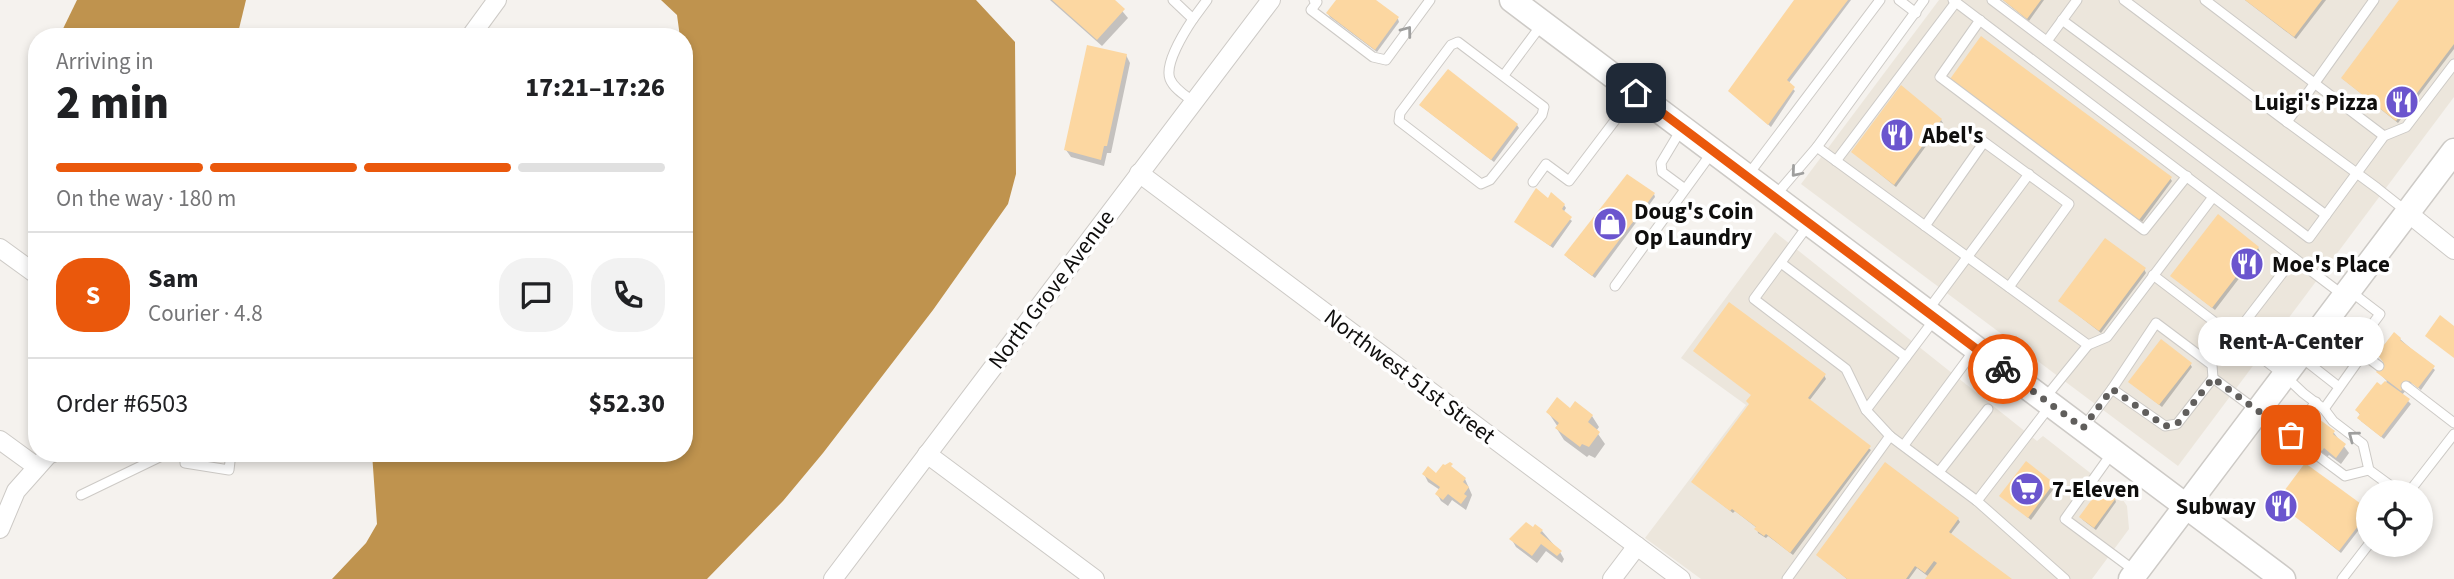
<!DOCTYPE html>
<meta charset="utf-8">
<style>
:root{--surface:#fff;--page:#f2f2f2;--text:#202124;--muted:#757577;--line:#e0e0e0;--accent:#ea580c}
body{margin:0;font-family:"Source Sans 3",sans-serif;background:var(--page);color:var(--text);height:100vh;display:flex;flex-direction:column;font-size:26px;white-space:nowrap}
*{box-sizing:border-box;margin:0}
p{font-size:23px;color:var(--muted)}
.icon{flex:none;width:38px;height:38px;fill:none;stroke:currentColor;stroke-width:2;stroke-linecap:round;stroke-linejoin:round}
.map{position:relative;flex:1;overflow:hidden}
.details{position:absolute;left:28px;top:28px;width:665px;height:434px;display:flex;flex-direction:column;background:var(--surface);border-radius:28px;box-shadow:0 4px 10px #0003}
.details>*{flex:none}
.fabs{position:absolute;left:2356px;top:480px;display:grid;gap:14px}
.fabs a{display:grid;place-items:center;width:77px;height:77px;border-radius:50%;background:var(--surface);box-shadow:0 4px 10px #0003;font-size:35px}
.pin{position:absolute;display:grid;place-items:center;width:60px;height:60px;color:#fff;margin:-30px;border-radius:14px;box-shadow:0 4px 10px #0006}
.courier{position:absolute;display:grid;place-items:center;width:70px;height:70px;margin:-35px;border:5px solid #ea580c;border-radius:50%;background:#fff;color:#222;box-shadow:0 2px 9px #0007}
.bubble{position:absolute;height:49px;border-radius:24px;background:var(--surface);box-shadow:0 4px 10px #0003;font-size:23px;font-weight:800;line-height:49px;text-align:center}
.head em{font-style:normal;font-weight:800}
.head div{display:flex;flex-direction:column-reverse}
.head{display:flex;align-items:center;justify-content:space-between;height:119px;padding:0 28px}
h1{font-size:46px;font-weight:800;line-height:52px}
.bar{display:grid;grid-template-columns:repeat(4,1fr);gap:10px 7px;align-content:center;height:84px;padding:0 28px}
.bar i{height:9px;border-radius:5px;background:var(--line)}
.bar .on{background:var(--accent)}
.bar p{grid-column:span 4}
.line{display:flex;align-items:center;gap:18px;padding:0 28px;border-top:2px solid var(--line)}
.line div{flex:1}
.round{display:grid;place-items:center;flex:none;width:74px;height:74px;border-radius:28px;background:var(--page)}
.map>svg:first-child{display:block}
.built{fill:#ece6dc}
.water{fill:#bf934e}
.shadow{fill:#0003}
.building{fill:#fcd7a1}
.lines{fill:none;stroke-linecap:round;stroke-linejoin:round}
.service-casing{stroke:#cdcac6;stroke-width:11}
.minor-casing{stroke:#cdcac6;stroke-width:20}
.secondary-casing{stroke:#cdcac6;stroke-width:27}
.service{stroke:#fff;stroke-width:9}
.minor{stroke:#fff;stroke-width:18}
.secondary{stroke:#fff;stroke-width:24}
.oneway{stroke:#9f9f9e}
.done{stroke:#605e5c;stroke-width:7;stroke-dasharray:0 12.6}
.route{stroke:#ea580c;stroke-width:9}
.labels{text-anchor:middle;stroke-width:7;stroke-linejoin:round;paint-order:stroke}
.poi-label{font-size:23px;font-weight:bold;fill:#0f0e0d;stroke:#fff;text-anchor:start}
.street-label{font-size:23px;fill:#0f0e0d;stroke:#fff}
</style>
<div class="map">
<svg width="2454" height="579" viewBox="0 0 2454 579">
<rect width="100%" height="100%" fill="#f5f2ee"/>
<g class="built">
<path d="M1939 0H2454V97L2178 466 1801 184Z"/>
<path d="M1775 232 2037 441 2043 436 2121 497 2127 506 2129 529 2092 579H1701L1645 538 1746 405 1681 358Z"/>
</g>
<g class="water">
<path d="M77 0H246L237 37H59Z"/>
<path d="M661 0H976L1015 42 1016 174 1008 204 933 310 823 453 783 501 707 579H332L366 543 377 524 372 453H684V37H680L677 15Z"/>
</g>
<g class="shadow">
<path d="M1050 0H1113L1128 18 1102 46Z"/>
<path d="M1339 0H1373L1398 19 1399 22 1377 52 1330 17 1328 14Z"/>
<path d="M1797 0H1851L1788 84 1795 91 1771 127 1730 91Z"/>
<path d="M2003 0H2044L2029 21Z"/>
<path d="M2245 0H2326L2296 39Z"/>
<path d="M2401 0H2454V49L2398 123 2343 79Z"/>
<path d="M1126 55 1130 63 1111 153H1107L1104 166 1071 157 1066 150Z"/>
<path d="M1952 80 2170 178 2172 181 2142 222Z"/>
<path d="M1421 106 1517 125 1519 128 1494 162Z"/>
<path d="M1941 120 1943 123 1896 187 1853 152Z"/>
<path d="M1654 194 1655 197 1595 278 1568 258 1566 255Z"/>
<path d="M1548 200 1564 205 1566 208 1563 213 1572 221 1553 248 1516 222Z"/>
<path d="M2258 248 2260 251 2215 310 2172 276Z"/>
<path d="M2144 269 2146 273 2101 333 2060 301Z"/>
<path d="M2400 339 2435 370 2421 390 2412 383 2402 395 2411 404 2384 439 2361 421V416L2357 411 2387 381 2378 372Z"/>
<path d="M2190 364 2192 367 2162 407 2130 382Z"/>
<path d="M1824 375 1826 379 1809 401 1871 450 1793 555 1768 536 1766 538 1758 533 1757 528 1735 511 1733 513 1693 482Z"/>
<path d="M1571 410 1592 416 1599 427 1596 431 1605 444 1595 458 1589 455 1587 457 1564 440 1557 429 1558 427 1548 412Z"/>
<path d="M2299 432 2334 433 2349 453 2341 464 2329 455 2326 458 2303 440Z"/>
<path d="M1424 474 1465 479 1472 495 1466 510 1452 500 1448 506 1441 501 1437 494 1440 490 1428 482Z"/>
<path d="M2053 484 2055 487 2031 520 2002 496Z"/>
<path d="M2115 499 2116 502 2096 530 2083 520 2081 517Z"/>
<path d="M2278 502 2368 511V518L2341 553Z"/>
<path d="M1958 519 1960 522 1950 535 2009 579H1928L1929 577 1917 568 1909 579H1847L1818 555Z"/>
<path d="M1533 530 1542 531 1560 552 1564 559 1562 563 1546 551 1537 563 1516 547 1512 540Z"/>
</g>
<g class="building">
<path d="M1052 0H1115L1125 9 1097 40Z"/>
<path d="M1336 0H1376L1399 17 1375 50 1326 13Z"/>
<path d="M1794 0H1848L1787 80 1795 87 1768 125 1728 91Z"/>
<path d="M2003 0H2041L2027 19Z"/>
<path d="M2245 0H2322L2294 37Z"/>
<path d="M2399 0H2454V44L2396 121 2341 78Z"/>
<path d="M1981 36 2172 177 2139 220 1950 79Z"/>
<path d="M1087 45 1127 54 1107 146H1104L1101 160 1064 150Z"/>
<path d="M1448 69 1518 124 1491 160 1419 105Z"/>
<path d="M1901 85 1942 119 1894 185 1851 152Z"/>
<path d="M1627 174 1655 193 1592 276 1564 255Z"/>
<path d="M1536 188 1548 198 1551 192 1565 204 1562 209 1572 217 1550 246 1514 222Z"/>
<path d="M2218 214 2259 247 2212 308 2170 276Z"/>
<path d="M2105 238 2146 268 2099 331 2058 301Z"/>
<path d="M1729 302 1826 374 1808 398 1871 446 1790 553 1766 534 1764 536 1754 529 1756 527 1732 509 1730 511 1691 482 1749 404 1746 401 1751 395 1693 351Z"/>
<path d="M2440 315 2454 326V358L2425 336Z"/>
<path d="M2394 332 2401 338 2400 340 2435 366 2418 388 2409 381 2401 391 2376 372 2383 362 2377 354Z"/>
<path d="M2161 339 2192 363 2159 405 2128 382Z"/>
<path d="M2385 381 2410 399 2381 437 2357 418 2360 414 2355 410 2377 382 2381 385Z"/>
<path d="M1557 397 1570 408 1575 401 1593 415 1588 422 1600 432 1589 447 1582 444 1580 447 1555 428 1559 423 1546 412Z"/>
<path d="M2311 413 2335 431 2333 434 2346 444 2336 458 2324 448 2322 451 2297 432Z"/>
<path d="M2026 461 2054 483 2028 518 1999 496Z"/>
<path d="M1450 462 1453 464 1451 466 1466 478 1463 482 1469 487 1464 494 1467 496 1461 504 1448 494 1443 500 1435 494 1440 487 1422 474 1428 466 1436 473 1443 464 1445 465Z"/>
<path d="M1885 462 1959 518 1949 532 2012 579H1925L1937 563 1934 561 1925 573 1915 566 1906 579H1847L1816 555Z"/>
<path d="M2305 463 2368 509V513L2339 551 2276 502Z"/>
<path d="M2101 487 2116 498 2094 528 2079 517Z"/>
<path d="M1526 522 1533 527 1535 524 1543 530 1540 533 1562 551 1557 556 1541 544 1532 556 1509 539Z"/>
</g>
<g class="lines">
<defs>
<g id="service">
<path d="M1173 0 1193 19C1185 31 1164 64 1170 79 1174 89 1186 96 1194 102"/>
<path d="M1314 0 1317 2 1311 10 1373 57 1386 60 1430 0"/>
<path d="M1899 0 1916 13"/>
<path d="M1953 0 2343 295"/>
<path d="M1992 0 2309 238 2384 136 2406 127 2454 64"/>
<path d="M2124 0 2287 122"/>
<path d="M2205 0 2384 136"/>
<path d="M2374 0 2287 122 2377 188 2406 211"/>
<path d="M1193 19 1207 0"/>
<path d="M1980 20 1940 77 2144 230 2187 176"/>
<path d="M2062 20 2326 215"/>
<path d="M2047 41 2077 0"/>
<path d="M1458 42 1544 107 1542 115 1490 180 1481 184 1399 121 1400 113 1451 45Z"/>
<path d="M1504 75 1542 24"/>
<path d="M1682 128 1661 163 1662 172 1685 189"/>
<path d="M1817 147 2088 345 2045 398"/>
<path d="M1836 161 1956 2"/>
<path d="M1748 175 1880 0"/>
<path d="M1533 182 1546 164 1569 181 1635 94"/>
<path d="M1775 196 1817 147 1924 0"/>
<path d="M1809 224 1754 299 1846 369 1866 410 1890 436 1977 501 2065 579"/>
<path d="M1925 226 1984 142 2069 204 2009 287"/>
<path d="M1781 263 1906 357"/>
<path d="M2153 275 2284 375 2303 393 2324 409 2333 421 2363 444 2369 470 2399 492"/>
<path d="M1615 286 1713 151"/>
<path d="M2350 291 2380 314 2355 348"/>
<path d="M1928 310 2029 174"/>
<path d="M2324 325 2379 366"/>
<path d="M2234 336 2294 258"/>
<path d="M2088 345 2107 337 2213 197"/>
<path d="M2302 358 2339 387"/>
<path d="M2406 386 2454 423"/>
<path d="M2112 389 2156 323 2212 365 2213 378"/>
<path d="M2324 409 2363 354"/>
<path d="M1866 410 1934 320"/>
<path d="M2083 428 2112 389 2165 426 2177 424 2213 378 2345 476 2369 470"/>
<path d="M2291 435 2316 402"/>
<path d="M1904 445 1976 348"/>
<path d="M185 453V463L229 470 231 453"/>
<path d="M2112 453 2065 519 2135 571"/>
<path d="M1939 472 1988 409"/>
<path d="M2409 492 2454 434"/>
<path d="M81 495 168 453"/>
<path d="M1977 501 2050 406"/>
<path d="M1787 579 1890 436"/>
<path d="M2342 579 2369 544"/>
</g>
<g id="minor">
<path d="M470 37 497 0"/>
<path d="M1139 173 1681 579"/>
<path d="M2408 213 2454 250"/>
<path d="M0 248 37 275"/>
<path d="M0 440 37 467"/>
<path d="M927 454 1095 579"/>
<path d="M0 529 16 491 48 455 53 453"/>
<path d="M833 579 1271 0"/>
<path d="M1612 579 1637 546"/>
</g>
<g id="secondary">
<path d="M1512 0 2283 579"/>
<path d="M2131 579 2454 151"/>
</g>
</defs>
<use href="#service" class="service-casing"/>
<use href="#minor" class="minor-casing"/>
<use href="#secondary" class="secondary-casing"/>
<use href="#service" class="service"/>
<use href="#minor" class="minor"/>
<use href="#secondary" class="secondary"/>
</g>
<defs><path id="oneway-chevron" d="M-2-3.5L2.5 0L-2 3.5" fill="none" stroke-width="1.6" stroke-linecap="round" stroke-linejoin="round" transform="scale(1.75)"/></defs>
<g class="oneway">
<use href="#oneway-chevron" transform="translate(1407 31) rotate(-53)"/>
<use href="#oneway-chevron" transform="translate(1796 172) rotate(130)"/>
<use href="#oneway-chevron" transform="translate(2353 436) rotate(-143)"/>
</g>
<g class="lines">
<path class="done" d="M2003 369 2083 428 2112 389 2165 426 2177 424 2213 378 2291 435"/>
<path class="route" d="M1636 93 2003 369"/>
</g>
<defs>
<symbol id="restaurant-disc" viewBox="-11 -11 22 22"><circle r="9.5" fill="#6b55ce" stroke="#fff"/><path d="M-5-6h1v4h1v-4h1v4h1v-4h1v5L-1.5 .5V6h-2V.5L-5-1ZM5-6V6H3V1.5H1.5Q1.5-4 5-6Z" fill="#fff"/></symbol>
<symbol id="shop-disc" viewBox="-11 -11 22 22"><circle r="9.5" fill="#6b55ce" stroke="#fff"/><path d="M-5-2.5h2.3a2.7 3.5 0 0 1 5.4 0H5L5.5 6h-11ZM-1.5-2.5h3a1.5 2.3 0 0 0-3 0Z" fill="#fff"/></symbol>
<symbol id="supermarket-disc" viewBox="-11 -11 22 22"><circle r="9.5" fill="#6b55ce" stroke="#fff"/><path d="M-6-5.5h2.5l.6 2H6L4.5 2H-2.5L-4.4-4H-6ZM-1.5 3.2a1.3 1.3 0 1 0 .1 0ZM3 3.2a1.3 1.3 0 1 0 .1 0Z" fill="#fff"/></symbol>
</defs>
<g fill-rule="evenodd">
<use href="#restaurant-disc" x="2383" y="83" width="38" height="38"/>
<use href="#restaurant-disc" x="1878" y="116" width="38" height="38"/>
<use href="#shop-disc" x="1591" y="205" width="38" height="38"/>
<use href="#restaurant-disc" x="2228" y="245" width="38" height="38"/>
<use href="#supermarket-disc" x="2008" y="470" width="38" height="38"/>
<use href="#restaurant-disc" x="2262" y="487" width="38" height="38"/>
</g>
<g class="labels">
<g class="poi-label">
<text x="2378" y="110" text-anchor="end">Luigi's Pizza</text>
<text x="1922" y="143">Abel's</text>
<text x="1634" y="219">Doug's Coin<tspan x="1634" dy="26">Op Laundry</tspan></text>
<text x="2272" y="272">Moe's Place</text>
<text x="2052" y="497">7-Eleven</text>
<text x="2256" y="514" text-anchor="end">Subway</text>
</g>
<g class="street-label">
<text transform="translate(1051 289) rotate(-53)" y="8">North Grove Avenue</text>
<text transform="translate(1410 376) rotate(37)" y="8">Northwest 51st Street</text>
</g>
</g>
</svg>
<div class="fabs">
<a><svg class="icon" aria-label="locate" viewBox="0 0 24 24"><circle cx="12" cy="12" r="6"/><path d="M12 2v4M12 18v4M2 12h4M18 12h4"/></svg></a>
</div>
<div class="pin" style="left:2291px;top:435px;background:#ea580c"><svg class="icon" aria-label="bag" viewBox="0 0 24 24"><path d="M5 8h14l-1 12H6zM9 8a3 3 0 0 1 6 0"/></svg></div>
<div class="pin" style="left:1636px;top:93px;background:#1f2937"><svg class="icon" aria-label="home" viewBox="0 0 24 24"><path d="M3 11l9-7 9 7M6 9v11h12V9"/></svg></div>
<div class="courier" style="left:2003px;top:369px"><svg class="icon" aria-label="bike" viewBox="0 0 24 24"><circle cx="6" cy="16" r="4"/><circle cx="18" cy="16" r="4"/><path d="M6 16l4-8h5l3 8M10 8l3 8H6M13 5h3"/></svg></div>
<div class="bubble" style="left:2198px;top:317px;width:186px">Rent-A-Center</div>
<section class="details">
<div class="head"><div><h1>2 min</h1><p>Arriving in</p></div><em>17:21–17:26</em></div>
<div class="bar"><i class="on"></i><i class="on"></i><i class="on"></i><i></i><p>On the way · 180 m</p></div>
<div class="line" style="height:126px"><b class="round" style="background:var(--accent);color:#fff">S</b><div><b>Sam</b><p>Courier · 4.8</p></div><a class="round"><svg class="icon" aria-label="chat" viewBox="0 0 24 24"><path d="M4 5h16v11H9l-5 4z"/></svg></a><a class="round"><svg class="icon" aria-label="phone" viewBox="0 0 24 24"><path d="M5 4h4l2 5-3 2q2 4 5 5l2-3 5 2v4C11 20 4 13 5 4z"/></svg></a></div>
<div class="line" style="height:91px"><div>Order #6503</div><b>$52.30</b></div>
</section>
</div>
